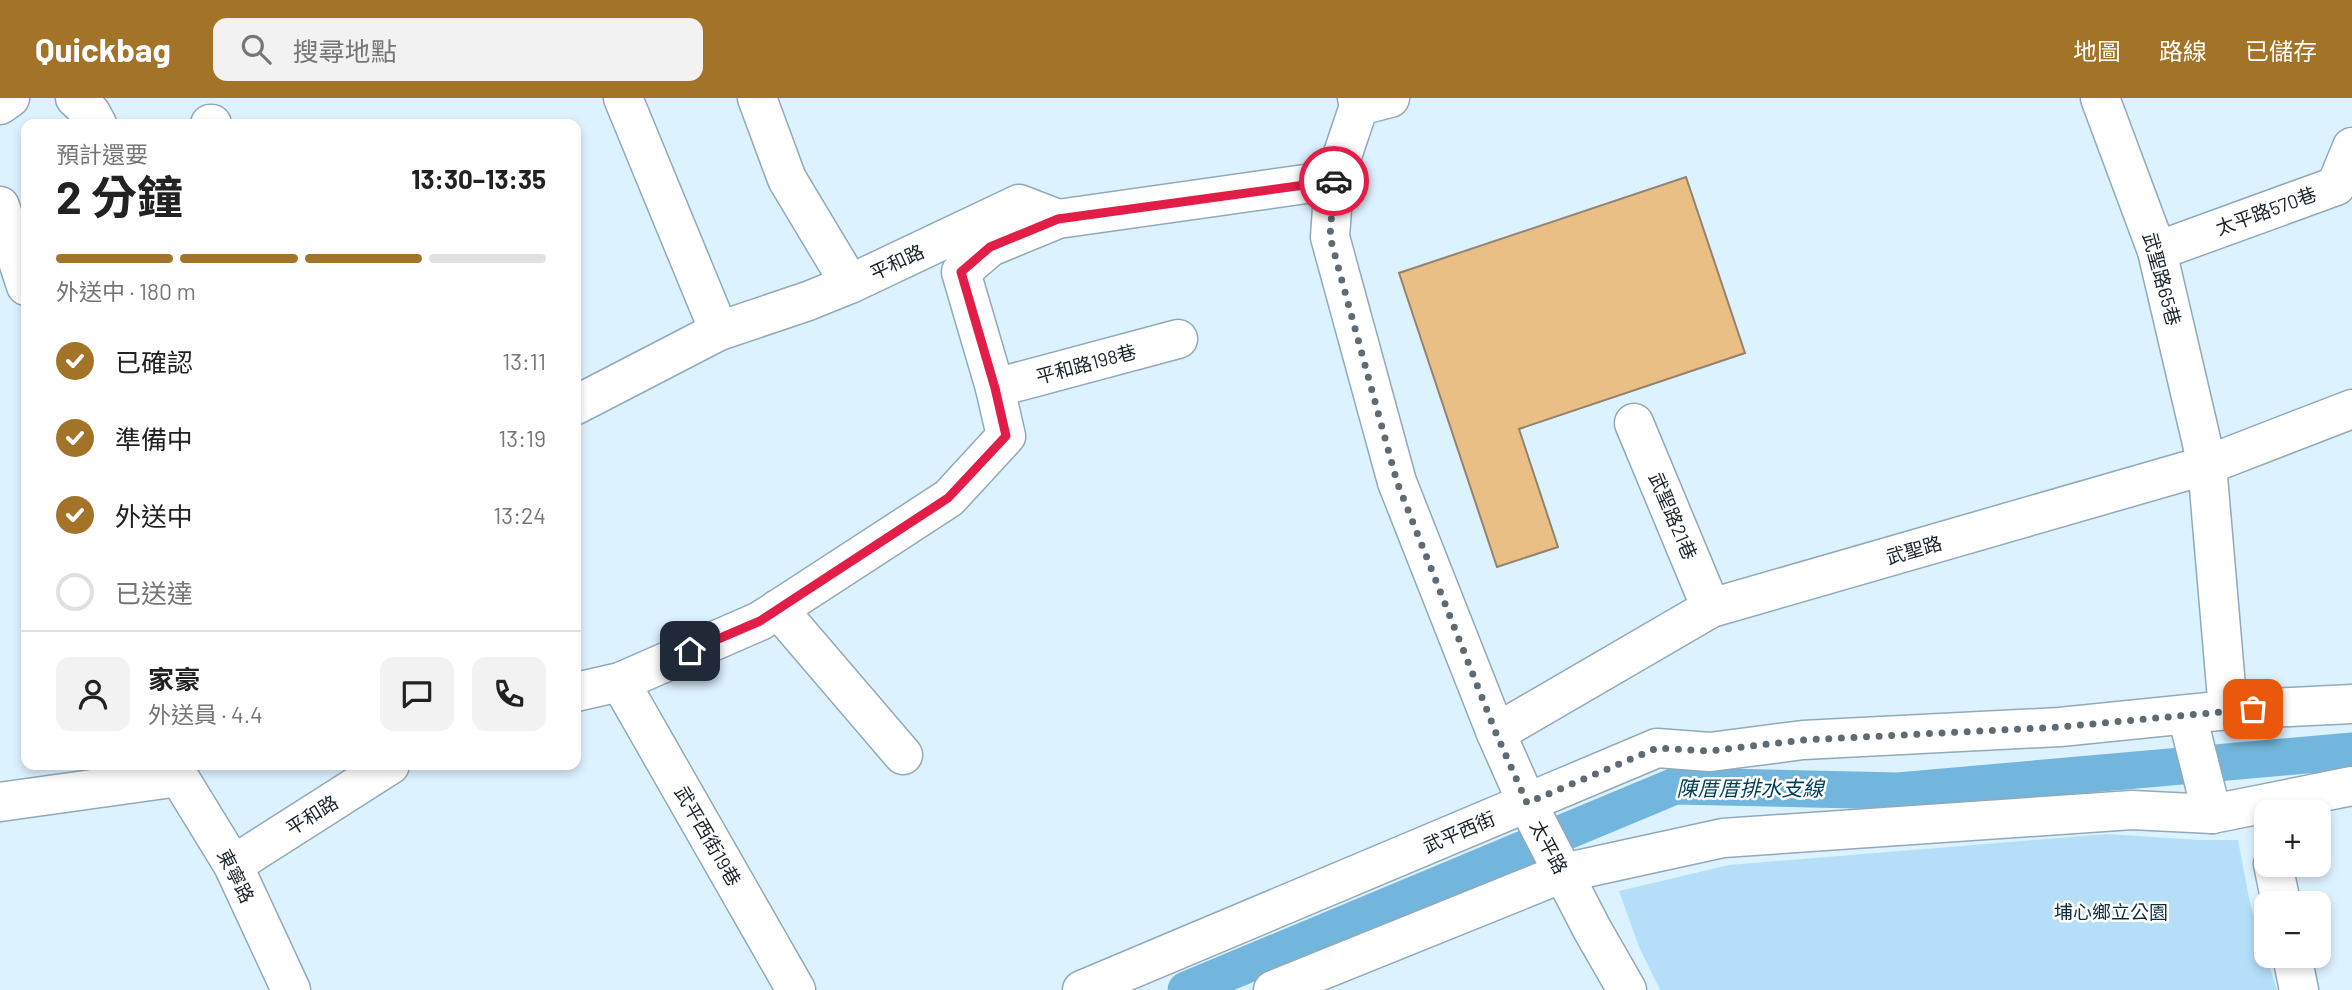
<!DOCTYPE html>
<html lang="zh-TW">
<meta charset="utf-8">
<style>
:root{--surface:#fff;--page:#f2f2f2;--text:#222;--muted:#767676;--line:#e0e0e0;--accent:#a37328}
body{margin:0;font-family:Barlow,"Noto Sans TC",sans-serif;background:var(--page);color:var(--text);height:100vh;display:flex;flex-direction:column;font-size:26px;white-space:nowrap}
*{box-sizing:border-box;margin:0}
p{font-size:23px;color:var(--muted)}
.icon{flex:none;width:38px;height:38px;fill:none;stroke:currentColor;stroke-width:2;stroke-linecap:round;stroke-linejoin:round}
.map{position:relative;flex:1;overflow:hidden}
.side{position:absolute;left:21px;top:21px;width:560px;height:651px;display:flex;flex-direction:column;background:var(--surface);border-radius:14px;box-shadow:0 4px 10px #0003}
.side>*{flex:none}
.controls{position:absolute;left:2254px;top:702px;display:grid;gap:14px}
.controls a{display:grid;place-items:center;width:77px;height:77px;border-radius:14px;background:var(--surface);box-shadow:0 4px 10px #0003;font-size:35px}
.pin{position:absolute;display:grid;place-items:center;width:60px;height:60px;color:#fff;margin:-30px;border-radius:14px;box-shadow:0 4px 10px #0006}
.courier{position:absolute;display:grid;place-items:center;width:70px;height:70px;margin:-35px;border:5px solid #e11d48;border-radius:50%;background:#fff;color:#222;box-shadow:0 2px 9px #0007}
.summary em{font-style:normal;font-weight:700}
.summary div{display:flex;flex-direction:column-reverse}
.summary{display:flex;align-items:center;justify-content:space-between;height:119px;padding:0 35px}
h1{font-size:46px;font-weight:700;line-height:52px}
.bar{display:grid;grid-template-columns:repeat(4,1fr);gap:10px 7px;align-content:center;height:84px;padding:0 35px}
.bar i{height:9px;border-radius:5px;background:var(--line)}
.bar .active{background:var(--accent)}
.bar p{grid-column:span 4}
.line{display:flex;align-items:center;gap:18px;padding:0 35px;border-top:2px solid var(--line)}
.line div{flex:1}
.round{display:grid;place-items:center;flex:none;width:74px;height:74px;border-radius:14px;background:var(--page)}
ol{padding:0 35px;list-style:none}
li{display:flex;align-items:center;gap:21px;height:77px}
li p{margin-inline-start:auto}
li .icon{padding:7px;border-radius:50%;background:var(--accent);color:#fff;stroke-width:4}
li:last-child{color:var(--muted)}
li i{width:38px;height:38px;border:4px solid var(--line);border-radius:50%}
header{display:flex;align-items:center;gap:42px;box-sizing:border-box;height:98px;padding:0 35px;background:var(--accent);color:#fff}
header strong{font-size:33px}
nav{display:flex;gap:38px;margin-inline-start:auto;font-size:24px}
.search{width:490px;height:63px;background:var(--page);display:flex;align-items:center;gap:18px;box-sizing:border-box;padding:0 24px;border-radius:14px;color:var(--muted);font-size:26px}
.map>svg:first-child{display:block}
.green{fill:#b5dff8}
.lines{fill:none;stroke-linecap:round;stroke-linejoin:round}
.canal{stroke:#72b6dd;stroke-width:37}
.building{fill:#eabf86;stroke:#92836f;stroke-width:2}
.minor-casing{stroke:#91a9b8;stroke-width:41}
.minor{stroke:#fff;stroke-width:38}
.done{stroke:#5e6b73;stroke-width:7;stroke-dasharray:0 12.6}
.route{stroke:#e11d48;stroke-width:9}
.labels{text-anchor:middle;stroke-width:5;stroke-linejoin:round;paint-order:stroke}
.street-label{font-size:19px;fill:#192328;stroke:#fff}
.park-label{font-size:19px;fill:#0d2d3e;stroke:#fff}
.water-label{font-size:21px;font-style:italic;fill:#013d57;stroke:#fff}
</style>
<header>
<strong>Quickbag</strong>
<div class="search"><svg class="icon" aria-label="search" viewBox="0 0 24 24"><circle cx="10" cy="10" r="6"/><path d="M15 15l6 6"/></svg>搜尋地點</div>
<nav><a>地圖</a><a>路線</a><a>已儲存</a></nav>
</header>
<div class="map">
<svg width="2352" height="892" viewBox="0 0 2352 892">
<rect width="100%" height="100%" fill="#ddf2ff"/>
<path class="green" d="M2107 736 2199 742H2238L2250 805 2277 892H1660L1639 849 1619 793 1729 767Z"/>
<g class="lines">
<path class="canal" d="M1186 892 1675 688 1898 693 2352 653"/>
</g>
<path class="building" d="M1686 79 1745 255 1519 331 1558 449 1497 469 1399 175Z"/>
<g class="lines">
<defs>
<g id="minor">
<path d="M75 0 91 15 97 26"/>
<path d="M623 0 719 233"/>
<path d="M757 0 787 81 850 186 1019 106 1058 121"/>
<path d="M1357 0 1359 8 1334 82 1330 139 1397 384 1496 635 1527 705 1592 831 1627 892"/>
<path d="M2100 0 2157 153 2207 367 2228 612"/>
<path d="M0 7 10 0"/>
<path d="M1359 8 1390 0"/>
<path d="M210 26H212"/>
<path d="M0 108 26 188"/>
<path d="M2157 153 2336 88 2352 49"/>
<path d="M995 290 1178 241"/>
<path d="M576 307 719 233 808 203 850 186"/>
<path d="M1634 325 1711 510"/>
<path d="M778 511 903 657"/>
<path d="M620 584 796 892"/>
<path d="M576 594 620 584 760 523 949 400 1006 338 995 290 961 174 990 149 1058 121 1334 82"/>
<path d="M2187 617 2212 716"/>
<path d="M1496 635 1711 510 2207 367 2352 311"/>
<path d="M176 667 179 679 233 767 291 892"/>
<path d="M0 704 179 679"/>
<path d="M2273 766 2281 805"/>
<path d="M233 767 390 667"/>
<path d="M2292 858 2299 892"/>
<path d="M1082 892 1657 650 1710 654 1803 642 2060 629 2228 612 2352 606"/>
<path d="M1273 892 1563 775 1723 740 2132 712 2212 716 2352 688"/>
</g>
</defs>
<use href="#minor" class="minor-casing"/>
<use href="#minor" class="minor"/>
</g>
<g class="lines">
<path class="done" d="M1334 83 1330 139 1397 384 1496 635 1527 705 1657 650 1710 653 1803 642 2060 629 2253 611"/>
<path class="route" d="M690 553 760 523 948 400 1006 338 995 290 961 174 990 149 1058 121 1334 83"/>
</g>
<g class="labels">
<g class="street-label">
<text transform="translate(2266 113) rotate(-20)" y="7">太平路570巷</text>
<text transform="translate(897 164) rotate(-25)" y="7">平和路</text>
<text transform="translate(2162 181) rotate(75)" y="7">武聖路65巷</text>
<text transform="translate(1086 266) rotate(-15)" y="7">平和路198巷</text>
<text transform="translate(1673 418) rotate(67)" y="7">武聖路21巷</text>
<text transform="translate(1914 452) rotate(-16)" y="7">武聖路</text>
<text transform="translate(312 717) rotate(-32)" y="7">平和路</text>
<text transform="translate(1459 734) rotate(-23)" y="7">武平西街</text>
<text transform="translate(708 738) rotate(60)" y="7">武平西街19巷</text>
<text transform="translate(1549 749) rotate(62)" y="7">太平路</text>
<text transform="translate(236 778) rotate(63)" y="7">東寧路</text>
</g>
<g class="park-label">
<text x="2111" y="821">埔心鄉立公園</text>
</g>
<g class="water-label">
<text x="1750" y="698">陳厝厝排水支線</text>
</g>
</g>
</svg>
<div class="controls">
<a>+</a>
<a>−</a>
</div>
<div class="pin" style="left:2253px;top:611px;background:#ea580c"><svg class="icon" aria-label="bag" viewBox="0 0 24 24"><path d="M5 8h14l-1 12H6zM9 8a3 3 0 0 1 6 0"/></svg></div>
<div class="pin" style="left:690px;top:553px;background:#1f2937"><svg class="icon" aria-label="home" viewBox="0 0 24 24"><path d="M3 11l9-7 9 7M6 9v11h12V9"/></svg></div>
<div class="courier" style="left:1334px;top:83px"><svg class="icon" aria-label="car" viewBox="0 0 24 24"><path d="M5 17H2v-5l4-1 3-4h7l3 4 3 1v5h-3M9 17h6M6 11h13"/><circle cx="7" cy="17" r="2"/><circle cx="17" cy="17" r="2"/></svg></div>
<section class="side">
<div class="summary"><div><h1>2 分鐘</h1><p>預計還要</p></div><em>13:30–13:35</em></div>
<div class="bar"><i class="active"></i><i class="active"></i><i class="active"></i><i></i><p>外送中 · 180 m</p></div>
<ol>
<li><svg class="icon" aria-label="check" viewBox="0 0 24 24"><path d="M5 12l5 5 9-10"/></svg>已確認<p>13:11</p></li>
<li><svg class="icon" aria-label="check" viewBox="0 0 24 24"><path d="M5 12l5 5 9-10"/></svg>準備中<p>13:19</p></li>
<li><svg class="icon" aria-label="check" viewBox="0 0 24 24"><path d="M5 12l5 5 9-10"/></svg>外送中<p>13:24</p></li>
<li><i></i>已送達</li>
</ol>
<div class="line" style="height:126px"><a class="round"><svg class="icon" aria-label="person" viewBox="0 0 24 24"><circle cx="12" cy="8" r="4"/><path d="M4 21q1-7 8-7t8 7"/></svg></a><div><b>家豪</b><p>外送員 · 4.4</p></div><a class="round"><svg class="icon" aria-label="chat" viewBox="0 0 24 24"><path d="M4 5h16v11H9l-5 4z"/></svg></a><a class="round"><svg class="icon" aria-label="phone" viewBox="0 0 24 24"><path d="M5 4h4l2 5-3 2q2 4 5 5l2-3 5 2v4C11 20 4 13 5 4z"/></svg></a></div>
</section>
</div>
